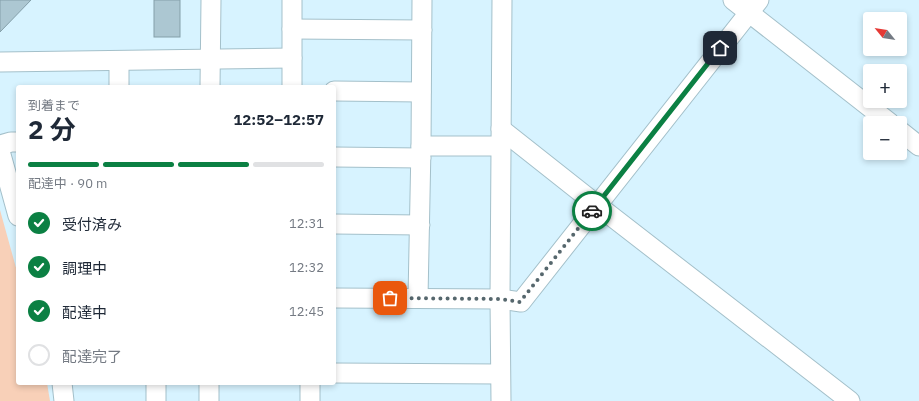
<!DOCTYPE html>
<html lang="ja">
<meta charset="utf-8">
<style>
:root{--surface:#fff;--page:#f2f2f3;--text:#1f2937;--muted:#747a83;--line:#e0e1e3;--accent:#0b8043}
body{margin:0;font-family:"IBM Plex Sans","Noto Sans JP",sans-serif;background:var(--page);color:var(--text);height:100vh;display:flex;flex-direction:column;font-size:15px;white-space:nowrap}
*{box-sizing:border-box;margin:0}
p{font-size:13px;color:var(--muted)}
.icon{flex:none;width:22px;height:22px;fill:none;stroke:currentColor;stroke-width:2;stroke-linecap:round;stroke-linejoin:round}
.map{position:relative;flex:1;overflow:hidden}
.drawer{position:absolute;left:16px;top:85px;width:320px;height:300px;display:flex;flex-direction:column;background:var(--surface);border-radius:4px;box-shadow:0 2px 6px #0003}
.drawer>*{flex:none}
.needle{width:26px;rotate:300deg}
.fabs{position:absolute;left:863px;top:12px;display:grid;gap:8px}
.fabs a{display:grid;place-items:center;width:44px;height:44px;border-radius:4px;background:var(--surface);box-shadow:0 2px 6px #0003;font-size:20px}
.pin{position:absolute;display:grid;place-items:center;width:34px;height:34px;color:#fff;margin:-17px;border-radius:8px;box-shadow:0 2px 6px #0006}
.courier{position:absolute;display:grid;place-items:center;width:40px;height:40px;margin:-20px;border:3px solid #0b8043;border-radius:50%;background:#fff;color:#222;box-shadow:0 1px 5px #0007}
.head em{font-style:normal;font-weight:700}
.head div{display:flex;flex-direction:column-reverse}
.head{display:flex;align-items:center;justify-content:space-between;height:68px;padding:0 12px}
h1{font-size:26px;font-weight:700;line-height:30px}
.bar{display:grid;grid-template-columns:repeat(4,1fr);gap:6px 4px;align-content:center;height:48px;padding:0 12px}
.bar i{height:5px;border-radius:3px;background:var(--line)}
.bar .selected{background:var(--accent)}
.bar p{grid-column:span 4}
ol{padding:0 12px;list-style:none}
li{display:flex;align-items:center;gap:12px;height:44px}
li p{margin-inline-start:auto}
li .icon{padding:4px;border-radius:50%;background:var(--accent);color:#fff;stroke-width:4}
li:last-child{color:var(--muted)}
li i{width:22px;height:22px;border:2px solid var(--line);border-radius:50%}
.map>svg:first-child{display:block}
.green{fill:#f8d0b8}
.building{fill:#acc7d2;stroke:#849fa9}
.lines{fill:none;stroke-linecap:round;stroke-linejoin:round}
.minor-casing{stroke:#a4c0ca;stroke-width:21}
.minor{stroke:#fff;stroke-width:19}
.done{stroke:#56676d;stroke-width:4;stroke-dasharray:0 7.2}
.route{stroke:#0b8043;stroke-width:5}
</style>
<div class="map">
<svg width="919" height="401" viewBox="0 0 919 401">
<rect width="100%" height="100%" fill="#d7f3ff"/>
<path class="green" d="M0 210 18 275V383H47L50 401H0Z"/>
<g class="building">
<path d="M0 0H31L0 32Z"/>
<rect x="154" y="0" width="26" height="37"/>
</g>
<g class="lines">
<defs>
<g id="minor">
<path d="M733 0 890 123"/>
<path d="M292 29 422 30"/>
<path d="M0 62 292 58"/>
<path d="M119 87V61"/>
<path d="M210 87 211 0"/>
<path d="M292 87V0"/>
<path d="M334 91 421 92"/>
<path d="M501 129 597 205 850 401"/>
<path d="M900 131 919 146"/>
<path d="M0 145 11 142H18"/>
<path d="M421 146H501"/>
<path d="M0 151 18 216"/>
<path d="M334 157 421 158"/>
<path d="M334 224 420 225"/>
<path d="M334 298 500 299 521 302 759 0"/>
<path d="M418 298 421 146 422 0"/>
<path d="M334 373 500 374"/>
<path d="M62 383 64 401"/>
<path d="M156 401V383"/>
<path d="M209 401V383"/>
<path d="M310 401V383"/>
<path d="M501 401 500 299 502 0"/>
</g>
</defs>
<use href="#minor" class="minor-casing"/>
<use href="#minor" class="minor"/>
</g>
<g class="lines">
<path class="done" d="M390 298 500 299 520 302 592 211"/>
<path class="route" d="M592 211 720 48"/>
</g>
</svg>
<div class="fabs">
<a><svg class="needle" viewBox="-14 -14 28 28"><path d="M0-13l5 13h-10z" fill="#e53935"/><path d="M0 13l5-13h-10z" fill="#747a83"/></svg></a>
<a>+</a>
<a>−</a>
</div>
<div class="pin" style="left:390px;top:298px;background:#ea580c"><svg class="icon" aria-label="bag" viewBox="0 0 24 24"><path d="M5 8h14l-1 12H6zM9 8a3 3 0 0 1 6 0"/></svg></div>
<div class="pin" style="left:720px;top:48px;background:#1f2937"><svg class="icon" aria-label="home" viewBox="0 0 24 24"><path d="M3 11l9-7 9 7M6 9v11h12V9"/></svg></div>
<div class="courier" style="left:592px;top:211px"><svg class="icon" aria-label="car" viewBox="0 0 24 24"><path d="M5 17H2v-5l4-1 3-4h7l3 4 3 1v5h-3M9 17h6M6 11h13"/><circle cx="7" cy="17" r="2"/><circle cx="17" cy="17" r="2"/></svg></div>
<section class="drawer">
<div class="head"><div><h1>2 分</h1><p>到着まで</p></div><em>12:52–12:57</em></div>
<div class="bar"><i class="selected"></i><i class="selected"></i><i class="selected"></i><i></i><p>配達中 · 90 m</p></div>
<ol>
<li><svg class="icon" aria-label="check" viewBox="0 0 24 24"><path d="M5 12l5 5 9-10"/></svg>受付済み<p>12:31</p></li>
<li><svg class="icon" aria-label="check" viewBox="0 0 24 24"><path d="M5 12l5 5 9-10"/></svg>調理中<p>12:32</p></li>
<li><svg class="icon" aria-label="check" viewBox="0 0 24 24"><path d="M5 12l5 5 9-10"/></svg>配達中<p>12:45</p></li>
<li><i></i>配達完了</li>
</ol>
</section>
</div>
